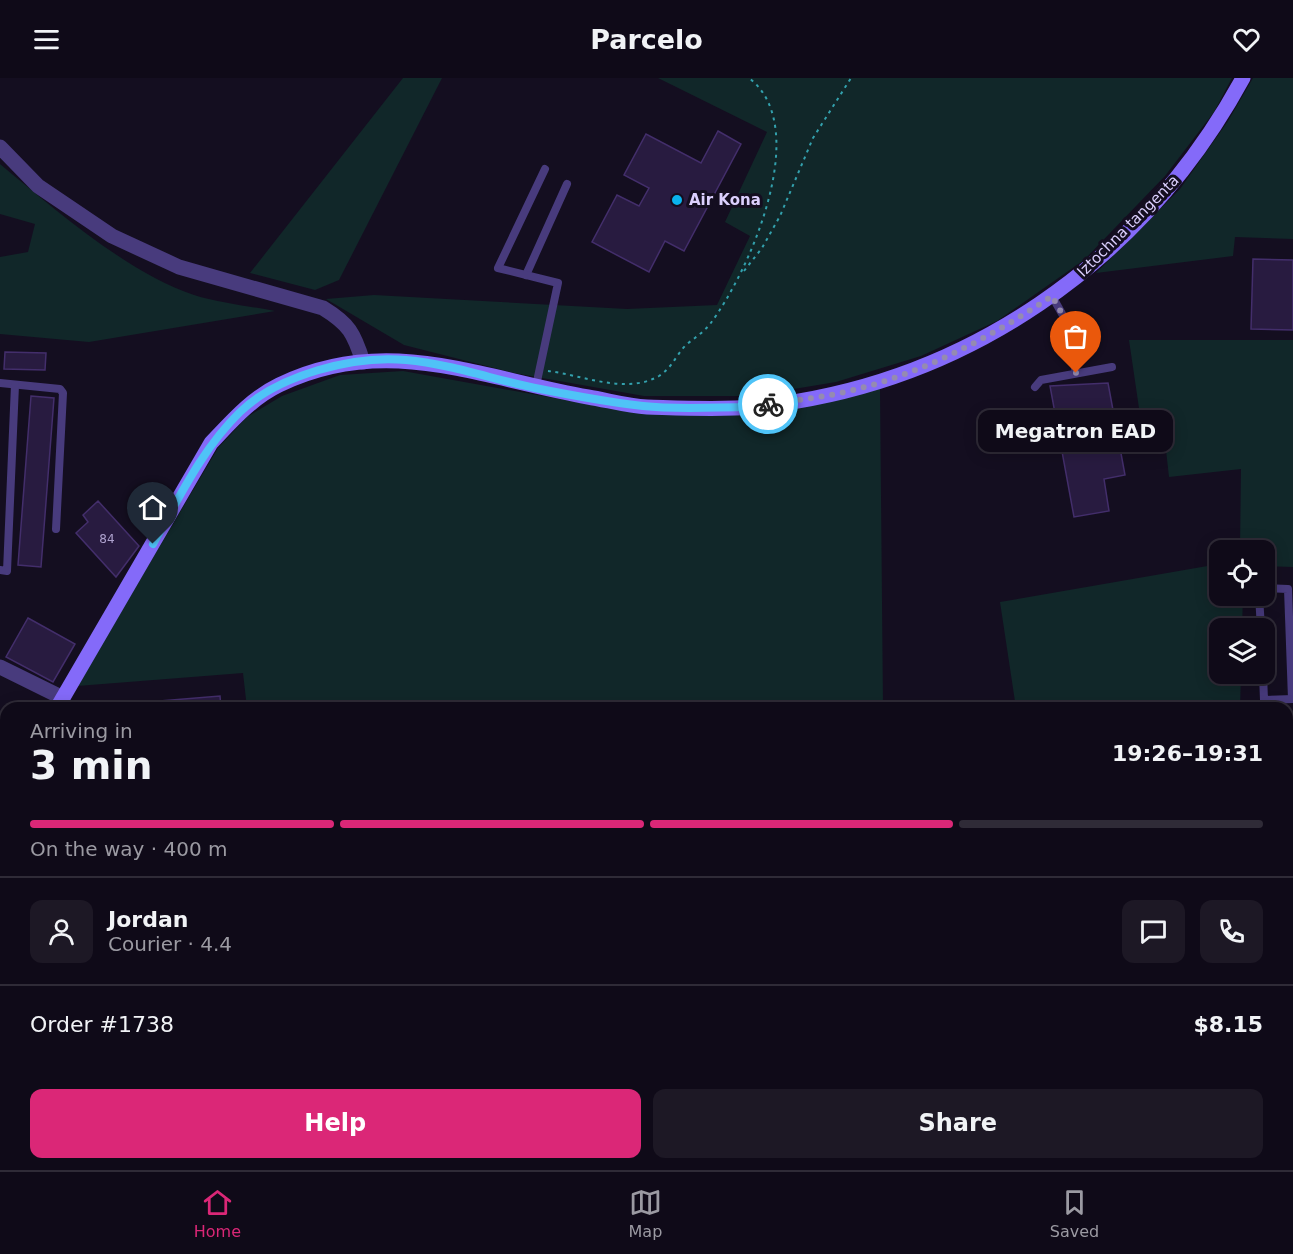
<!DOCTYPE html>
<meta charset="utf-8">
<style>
:root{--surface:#0f0a18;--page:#1d1825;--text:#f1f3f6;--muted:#9b9aa2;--line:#2f2b37;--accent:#db2777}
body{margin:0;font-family:"DejaVu Sans",sans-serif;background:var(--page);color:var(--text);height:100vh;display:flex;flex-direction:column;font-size:22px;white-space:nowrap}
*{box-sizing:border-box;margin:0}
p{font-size:20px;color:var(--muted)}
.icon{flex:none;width:33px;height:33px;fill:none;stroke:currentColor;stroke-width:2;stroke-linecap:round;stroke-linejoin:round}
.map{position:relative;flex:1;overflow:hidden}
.panel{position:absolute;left:0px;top:624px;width:1293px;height:468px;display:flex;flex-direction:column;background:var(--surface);border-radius:18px 18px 0 0;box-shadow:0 3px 15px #0003,0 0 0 2px var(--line)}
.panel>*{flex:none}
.buttons{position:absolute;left:1209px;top:462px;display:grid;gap:12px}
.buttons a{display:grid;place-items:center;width:66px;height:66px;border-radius:12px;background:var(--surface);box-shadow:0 3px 15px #0003,0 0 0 2px var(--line);font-size:30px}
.pin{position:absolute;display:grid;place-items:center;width:51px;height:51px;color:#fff;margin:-62px -26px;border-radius:50% 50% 50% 0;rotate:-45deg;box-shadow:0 0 6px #0007}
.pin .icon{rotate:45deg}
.courier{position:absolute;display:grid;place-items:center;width:60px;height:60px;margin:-30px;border:4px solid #4fc3f7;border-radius:50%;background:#fff;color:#222;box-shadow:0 2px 8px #0007}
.bubble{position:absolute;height:42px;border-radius:12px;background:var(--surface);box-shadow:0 3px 15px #0003,0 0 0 2px var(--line);font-size:20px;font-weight:700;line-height:42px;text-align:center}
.headline em{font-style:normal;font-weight:700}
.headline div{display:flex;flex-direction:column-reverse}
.headline{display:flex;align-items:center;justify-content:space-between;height:102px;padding:0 30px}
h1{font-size:39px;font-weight:700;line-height:45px}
.bar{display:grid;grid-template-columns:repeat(4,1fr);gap:9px 6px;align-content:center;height:72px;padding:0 30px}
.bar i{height:8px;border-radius:4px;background:var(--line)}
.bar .selected{background:var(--accent)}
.bar p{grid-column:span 4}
.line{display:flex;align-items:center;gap:15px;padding:0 30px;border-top:2px solid var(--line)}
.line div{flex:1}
.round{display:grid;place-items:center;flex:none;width:63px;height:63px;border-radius:12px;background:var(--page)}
.action{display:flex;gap:12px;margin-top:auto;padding:12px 30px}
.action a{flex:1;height:69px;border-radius:12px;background:var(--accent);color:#fff;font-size:24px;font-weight:700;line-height:69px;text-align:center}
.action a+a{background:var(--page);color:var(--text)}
header{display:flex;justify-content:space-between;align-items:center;height:78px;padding:0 30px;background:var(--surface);font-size:27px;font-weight:700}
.dock{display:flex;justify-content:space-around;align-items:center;height:84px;border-top:2px solid var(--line);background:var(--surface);font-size:16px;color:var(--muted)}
.dock a{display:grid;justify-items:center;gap:3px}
.dock .selected{color:var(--accent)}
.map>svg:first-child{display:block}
.green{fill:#112729}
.building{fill:#281b40;stroke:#432e6b;stroke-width:1.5}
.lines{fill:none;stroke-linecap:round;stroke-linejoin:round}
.path{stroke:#33a1ad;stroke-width:2;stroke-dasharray:3 4.5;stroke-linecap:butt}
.lane{stroke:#483b7d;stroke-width:8}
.street{stroke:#483b7d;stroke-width:15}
.secondary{stroke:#846af9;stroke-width:15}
.done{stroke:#958bb0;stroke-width:6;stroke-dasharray:0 10.8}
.route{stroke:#4fc3f7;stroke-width:8}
.poi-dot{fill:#0ab3ed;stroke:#140e20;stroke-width:2}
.labels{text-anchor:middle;stroke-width:6;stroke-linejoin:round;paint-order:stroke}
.number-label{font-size:12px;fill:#aea2ce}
.poi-label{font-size:15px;font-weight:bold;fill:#dbcffd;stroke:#140e20;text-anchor:start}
.street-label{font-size:15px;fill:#dbcffd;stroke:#140e20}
</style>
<header><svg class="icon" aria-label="menu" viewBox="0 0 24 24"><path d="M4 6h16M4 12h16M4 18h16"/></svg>Parcelo<svg class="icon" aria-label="heart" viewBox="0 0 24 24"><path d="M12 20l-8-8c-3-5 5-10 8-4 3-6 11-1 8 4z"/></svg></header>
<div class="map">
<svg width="1293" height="1092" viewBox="0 0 1293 1092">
<rect width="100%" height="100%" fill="#140e20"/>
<g class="green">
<path d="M403 0H442L339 202 315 212 250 195Z"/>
<path d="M658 0H1232L1214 34 1165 98 1084 182 997 243 921 278 836 304 751 318H644L514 295 404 267 326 221 374 217 627 231 717 227 750 158 725 144 767 54Z"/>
<path d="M1253 0H1293V161L1235 159 1233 178 1096 195 1180 111 1228 43Z"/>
<path d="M0 86C54 131 128 195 194 217 219 225 249 228 275 233L89 264 0 256V179L28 174 35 146 0 136Z"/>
<path d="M1129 262H1293V489L1265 488 1264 472H1240L1241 391 1169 399 1166 372 1145 371Z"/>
<path d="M403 293 643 336 880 310 883 630H247L243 595 77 608 218 370 247 339 282 318 340 297Z"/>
<path d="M1219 486 1220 518H1243L1242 550H1220V596H1241L1240 630H1016L1000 524Z"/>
<path d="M6 868V1086H238L239 1092H0V871Z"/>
<path d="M428 1086H1045L1046 1092H429Z"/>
</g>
<g class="building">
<path d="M718 53 741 66 684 173 665 163 649 194 592 164 617 117 639 128 649 110 624 97 646 56 701 85Z"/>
<path d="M1253 181 1293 182V252L1251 251Z"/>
<path d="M5 274 46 275 45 292 4 291Z"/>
<path d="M1108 305 1125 397 1104 401 1109 433 1074 439 1050 308Z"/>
<path d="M31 318 54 320 41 489 18 487Z"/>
<path d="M98 423 139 468 116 499 76 455 88 444 83 437Z"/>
<path d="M28 540 75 566 53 604 6 579Z"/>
<path d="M220 618 221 630H160V623Z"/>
</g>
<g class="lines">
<g class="path">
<path d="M744 193 762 170 780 138 813 60 851 0"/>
<path d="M548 293C582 297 626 317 659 298 672 290 676 277 686 267 694 260 703 255 710 246 748 196 814 50 749 0"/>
</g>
<g class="lane">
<path d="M526 197 567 106"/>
<path d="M1052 218 1065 241 1076 295"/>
<path d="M0 305 60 311 63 315 56 451"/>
<path d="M536 308 558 205 498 190 545 91"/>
<path d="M1035 309 1041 302 1112 289"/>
<path d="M0 492 7 493 15 307"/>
<path d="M1264 510 1288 511 1292 621"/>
<path d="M1259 518 1261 550"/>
<path d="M1263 596 1264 622 1293 621"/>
<path d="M1287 749H1293"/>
<path d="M1287 896 1293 903"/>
<path d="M1287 929H1293"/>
<path d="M1287 998H1293"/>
<path d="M247 1086 248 1092"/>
<path d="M413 1086 414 1092"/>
<path d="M1253 1086 1257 1092"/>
<path d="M98 1092 114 1086"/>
<path d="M1145 1092 1151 1086"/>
</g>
<g class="street">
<path d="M0 69 38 108 112 158 179 189 323 230C349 246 354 255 363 284"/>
<path d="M0 589 63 620"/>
</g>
<g class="secondary">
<path d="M57 630 211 365C232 343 252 320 279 307 386 255 480 300 588 319 607 322 627 328 647 329 681 330 719 332 754 329 964 308 1143 184 1243 0"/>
<path d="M0 731 6 720"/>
</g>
</g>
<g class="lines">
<path class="done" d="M768 326C791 323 814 320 836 316 914 300 987 262 1052 218L1065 241 1076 295"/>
<path class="route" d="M153 466C179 420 202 371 240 334 278 297 354 277 406 282 450 286 492 301 535 310 570 317 607 324 643 328 678 332 716 329 752 329L768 326"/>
</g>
<circle class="poi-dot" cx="677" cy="122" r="6"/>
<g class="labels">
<g class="number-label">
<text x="107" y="465">84</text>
</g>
<g class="poi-label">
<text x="689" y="127">Air Kona</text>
</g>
<g class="street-label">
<text transform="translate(1128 148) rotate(-45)" y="5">Iztochna tangenta</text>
</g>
</g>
</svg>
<div class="buttons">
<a><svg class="icon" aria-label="locate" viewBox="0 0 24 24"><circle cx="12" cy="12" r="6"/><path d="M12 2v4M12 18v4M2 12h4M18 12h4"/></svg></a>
<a><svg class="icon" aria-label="layers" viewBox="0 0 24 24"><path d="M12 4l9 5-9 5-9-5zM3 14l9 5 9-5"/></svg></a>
</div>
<div class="pin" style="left:1076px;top:295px;background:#ea580c"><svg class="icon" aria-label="bag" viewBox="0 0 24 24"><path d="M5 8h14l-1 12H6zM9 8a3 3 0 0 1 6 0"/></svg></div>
<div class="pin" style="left:153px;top:466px;background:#1f2937"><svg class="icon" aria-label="home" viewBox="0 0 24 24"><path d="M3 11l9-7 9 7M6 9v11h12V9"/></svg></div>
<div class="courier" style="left:768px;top:326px"><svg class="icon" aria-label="bike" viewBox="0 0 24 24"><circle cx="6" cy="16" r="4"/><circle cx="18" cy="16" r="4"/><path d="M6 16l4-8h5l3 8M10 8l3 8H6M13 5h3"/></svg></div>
<div class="bubble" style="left:978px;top:332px;width:195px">Megatron EAD</div>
<section class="panel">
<div class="headline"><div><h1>3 min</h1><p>Arriving in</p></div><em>19:26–19:31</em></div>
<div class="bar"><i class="selected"></i><i class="selected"></i><i class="selected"></i><i></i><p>On the way · 400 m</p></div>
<div class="line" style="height:108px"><a class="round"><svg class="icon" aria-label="person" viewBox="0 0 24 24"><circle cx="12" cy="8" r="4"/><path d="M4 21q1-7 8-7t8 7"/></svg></a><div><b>Jordan</b><p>Courier · 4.4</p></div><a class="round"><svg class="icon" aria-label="chat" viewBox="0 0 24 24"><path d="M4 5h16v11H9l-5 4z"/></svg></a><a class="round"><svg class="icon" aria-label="phone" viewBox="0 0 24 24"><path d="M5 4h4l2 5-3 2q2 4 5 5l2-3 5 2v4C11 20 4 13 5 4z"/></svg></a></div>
<div class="line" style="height:78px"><div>Order #1738</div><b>$8.15</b></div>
<div class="action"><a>Help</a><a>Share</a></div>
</section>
</div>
<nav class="dock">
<a class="selected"><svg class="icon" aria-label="home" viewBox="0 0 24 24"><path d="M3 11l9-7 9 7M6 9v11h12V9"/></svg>Home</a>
<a><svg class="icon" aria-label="map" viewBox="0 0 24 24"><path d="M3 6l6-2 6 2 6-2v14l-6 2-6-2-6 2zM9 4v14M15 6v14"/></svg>Map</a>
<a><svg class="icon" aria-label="saved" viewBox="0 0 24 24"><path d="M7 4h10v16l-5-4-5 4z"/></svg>Saved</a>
</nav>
